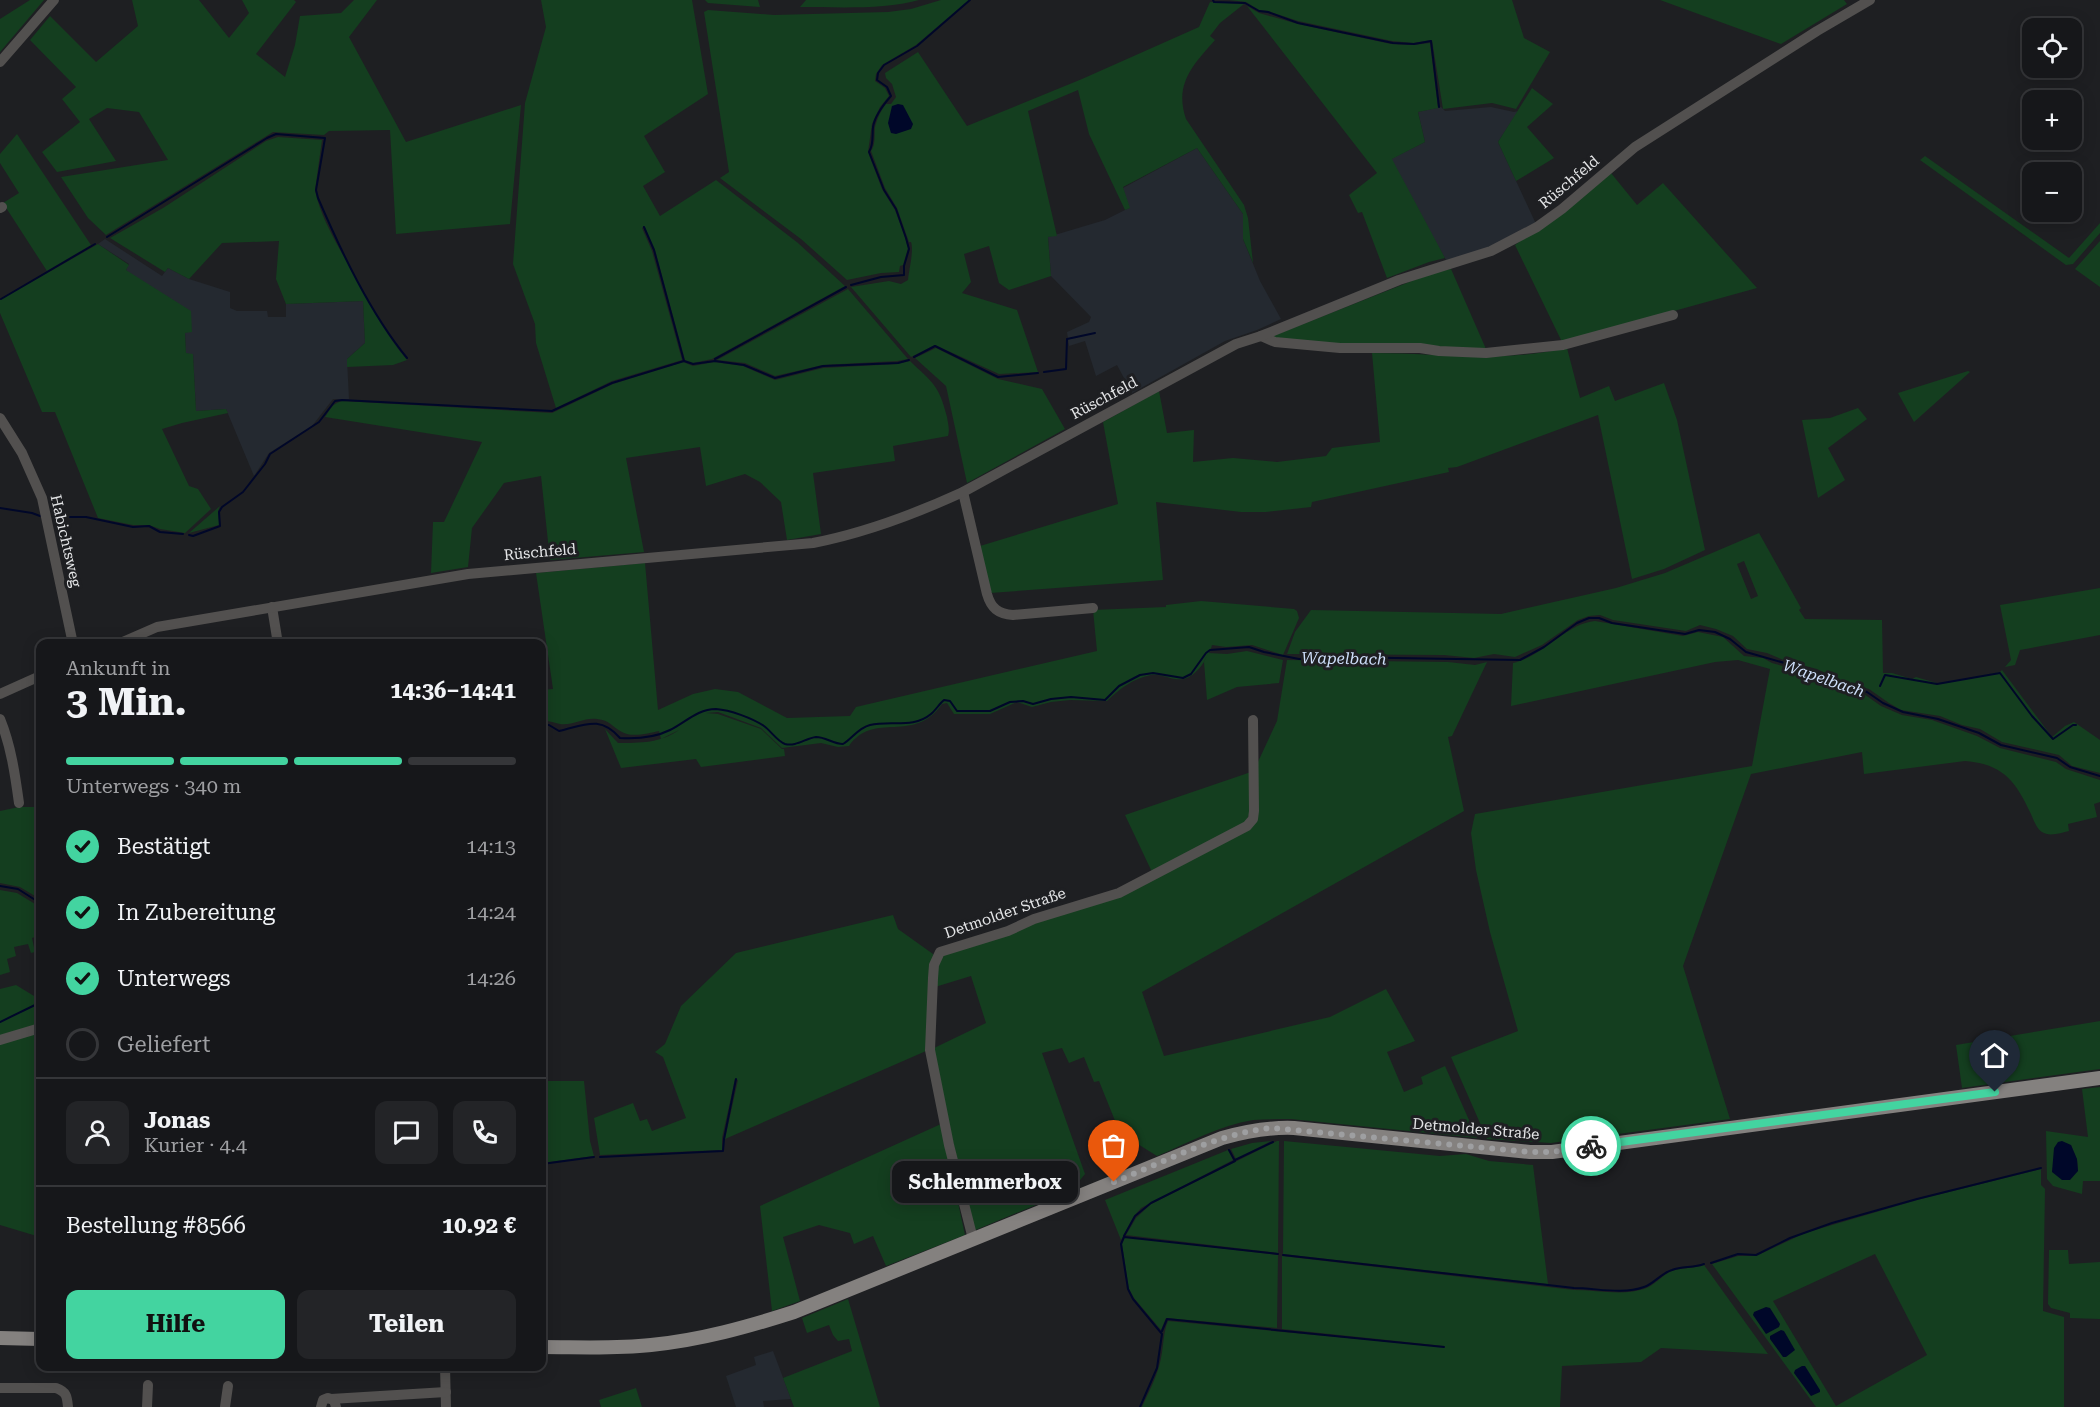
<!DOCTYPE html>
<html lang="de">
<meta charset="utf-8">
<style>
:root{--surface:#16171a;--page:#232427;--text:#f1f3f6;--muted:#9e9fa2;--line:#353639;--accent:#43d4a0}
body{margin:0;font-family:"Roboto Serif",serif;background:var(--page);color:var(--text);height:100vh;display:flex;flex-direction:column;font-size:22px;white-space:nowrap}
*{box-sizing:border-box;margin:0}
p{font-size:20px;color:var(--muted)}
.icon{flex:none;width:33px;height:33px;fill:none;stroke:currentColor;stroke-width:2;stroke-linecap:round;stroke-linejoin:round}
.map{position:relative;flex:1;overflow:hidden}
.details{position:absolute;left:36px;top:639px;width:510px;height:732px;display:flex;flex-direction:column;background:var(--surface);border-radius:12px;box-shadow:0 3px 15px #0003,0 0 0 2px var(--line)}
.details>*{flex:none}
.tools{position:absolute;left:2022px;top:18px;display:grid;gap:12px}
.tools a{display:grid;place-items:center;width:60px;height:60px;border-radius:12px;background:var(--surface);box-shadow:0 3px 15px #0003,0 0 0 2px var(--line);font-size:30px}
.pin{position:absolute;display:grid;place-items:center;width:51px;height:51px;color:#fff;margin:-62px -26px;border-radius:50% 50% 50% 0;rotate:-45deg;box-shadow:0 0 6px #0007}
.pin .icon{rotate:45deg}
.courier{position:absolute;display:grid;place-items:center;width:60px;height:60px;margin:-30px;border:4px solid #43d4a0;border-radius:50%;background:#fff;color:#222;box-shadow:0 2px 8px #0007}
.bubble{position:absolute;height:42px;border-radius:12px;background:var(--surface);box-shadow:0 3px 15px #0003,0 0 0 2px var(--line);font-size:20px;font-weight:700;line-height:42px;text-align:center}
.overview em{font-style:normal;font-weight:700}
.overview div{display:flex;flex-direction:column-reverse}
.overview{display:flex;align-items:center;justify-content:space-between;height:102px;padding:0 30px}
h1{font-size:39px;font-weight:700;line-height:45px}
.bar{display:grid;grid-template-columns:repeat(4,1fr);gap:9px 6px;align-content:center;height:72px;padding:0 30px}
.bar i{height:8px;border-radius:4px;background:var(--line)}
.bar .active{background:var(--accent)}
.bar p{grid-column:span 4}
.line{display:flex;align-items:center;gap:15px;padding:0 30px;border-top:2px solid var(--line)}
.line div{flex:1}
.round{display:grid;place-items:center;flex:none;width:63px;height:63px;border-radius:12px;background:var(--page)}
ol{padding:0 30px;list-style:none}
li{display:flex;align-items:center;gap:18px;height:66px}
li p{margin-inline-start:auto}
li .icon{padding:6px;border-radius:50%;background:var(--accent);color:#111;stroke-width:4}
li:last-child{color:var(--muted)}
li i{width:33px;height:33px;border:3px solid var(--line);border-radius:50%}
.primary-button{display:flex;gap:12px;margin-top:auto;padding:12px 30px}
.primary-button a{flex:1;height:69px;border-radius:12px;background:var(--accent);color:#111;font-size:24px;font-weight:700;line-height:69px;text-align:center}
.primary-button a+a{background:var(--page);color:var(--text)}
.map>svg:first-child{display:block}
.built{fill:#242930}
.green{fill:#143e1f;fill-rule:evenodd}
.water{fill:#000729}
.lines{fill:none;stroke-linecap:round;stroke-linejoin:round}
.stream{stroke:#000729;stroke-width:2}
.minor{stroke:#52504f;stroke-width:10}
.major{stroke:#84817f;stroke-width:14}
.done{stroke:#9e9fa1;stroke-width:6;stroke-dasharray:0 10.8}
.route{stroke:#43d4a0;stroke-width:8}
.labels{text-anchor:middle;stroke-width:6;stroke-linejoin:round;paint-order:stroke}
.street-label{font-size:15px;fill:#e3e4e6;stroke:#1e1f22}
.water-label{font-size:16px;font-style:italic;fill:#cedffa;stroke:#1e1f22}
</style>
<div class="map">
<svg width="2100" height="1407" viewBox="0 0 2100 1407">
<rect width="100%" height="100%" fill="#1e1f22"/>
<g class="built">
<path d="M1441 107 1445 111 1491 107 1514 112 1518 111 1498 142 1536 224 1488 249 1446 260 1423 221 1391 159 1425 142 1418 112Z"/>
<path d="M1197 148 1243 214V239L1260 281 1281 319 1257 330 1225 341 1132 393 1117 365 1096 376 1085 341 1069 346 1067 332 1089 322 1091 317 1051 276 1048 237 1105 220 1129 208 1123 188Z"/>
<path d="M105 239 162 276 168 268 189 279 230 292V308L237 311H267L268 317H286V304L363 301 365 343 347 359 349 399H333L312 426 269 453 254 476 226 409 196 411 193 354H186L185 332 126 270 129 264 98 244Z"/>
<path d="M773 1351 791 1399 763 1401 764 1407H736L726 1376 756 1365 754 1357Z"/>
</g>
<g class="green">
<path d="M30 0H44L0 52V19Z"/>
<path d="M132 0H199L229 38 249 13 242 0H294L296 2 256 54 285 77 295 45 300 16 341 13 354 0H377L349 37 406 142 521 105 510 224 396 234 390 130 329 131 324 135 273 132 106 235 88 218 61 177 168 160 139 112 107 108 89 119 116 161 57 172 42 152 80 122 62 99 76 87 30 40 50 16 96 62 138 26Z"/>
<path d="M541 0H692L708 94 644 136 665 172 643 186 660 216 716 180 798 243 845 286 712 359 693 363 685 360 655 250 644 226 642 228 652 251 682 360 612 381 556 408 536 343 535 324 513 264 525 103 546 27Z"/>
<path d="M705 0H758L760 7 708 3Z"/>
<path d="M806 0H919C885 10 836 7 800 7Z"/>
<path d="M941 0H969L916 45 882 65 876 74 875 81 885 88 889 96 880 107 872 124 868 152 882 189 895 210 905 237 908 248 903 265 900 266 899 272 881 273 847 280 801 239 720 178 729 172 704 12 708 10 774 15 888 12 911 9Z"/>
<path d="M1229 0H1512L1524 38 1550 52 1516 109 1492 103 1443 109 1432 40 1413 43 1392 41 1298 21 1268 11 1259 10 1246 2Z"/>
<path d="M1660 0H1844L1847 4 1781 44Z"/>
<path d="M1210 2 1244 4 1220 23 1210 36 1215 40C1193 65 1174 84 1186 119L1244 205 1248 218 1253 263 1243 239V214L1197 148 1123 187 1130 208 1125 210 1089 134 1078 90 1028 111 1057 236 1048 237 1051 276 1009 290 999 283 989 246 964 254 971 282 962 293 1017 310 1038 372 999 374 935 345 911 357 851 287 889 281 901 284 908 280C909 269 914 251 911 242H909L897 208 885 188 871 151C876 144 874 135 875 127 877 119 881 110 886 104H891L896 97 892 84 886 78 885 73 918 52 967 126 1082 79 1199 27Z"/>
<path d="M1247 6 1259 13 1298 24 1391 44 1413 45 1430 43 1438 108 1418 112 1425 142 1392 159 1445 258 1429 262 1387 278 1362 212 1358 213 1349 195 1377 173Z"/>
<path d="M1532 88 1553 104 1527 127 1554 158 1516 181 1498 142Z"/>
<path d="M17 134 91 245 47 271 3 203 19 193 0 163V154Z"/>
<path d="M278 137 322 140 315 190C320 216 336 242 349 266 367 299 383 331 407 360L393 365 347 367V359L365 343 363 301 286 304 276 279 279 241 222 243 189 279 168 268 165 272 110 238 163 208 266 141Z"/>
<path d="M1925 156 2069 258 2100 223V233L2073 264 2066 265 1920 160Z"/>
<path d="M1611 173 1637 205 1663 183 1757 288 1562 342 1515 245Z"/>
<path d="M2100 241V287L2075 269Z"/>
<path d="M98 244 129 265 126 270 191 311 192 332 185 333 186 353 193 354 196 411 226 409 228 413 182 423 162 429 189 486 198 489 211 509 185 533 160 529 149 525H133L98 518 55 412H42L0 313V300Z"/>
<path d="M1451 269 1486 349 1374 346 1276 340 1273 336 1432 273Z"/>
<path d="M848 289 908 359 897 361 823 365 775 376 745 363 717 360Z"/>
<path d="M936 348 998 379 1042 389 1065 429 967 483 946 386 915 358Z"/>
<path d="M1567 348 1580 398 1609 386 1615 401 1664 383 1677 420 1705 550 1664 569 1632 579 1598 415 1457 467 1448 468 1449 472 1312 502 1311 507 1266 512H1241L1156 502 1163 580 990 593 980 546 1118 504 1103 422 1159 391 1167 433 1194 430 1193 462 1233 458 1277 462 1326 456 1332 448 1380 442 1372 353C1438 353 1502 363 1567 348Z"/>
<path d="M910 361C933 383 939 385 947 417 948 424 950 429 948 436L893 446 895 461 813 473 821 534 787 540 781 502 760 482 745 474 706 486 700 447 626 458 644 552 550 560 541 476 504 483 472 528 468 567 431 573 433 522H444L482 442 325 417C331 409 331 404 342 401L552 413 613 384 683 362 693 366 714 362 743 366 775 380 823 368 897 364Z"/>
<path d="M1968 371 1970 372 1914 422 1898 393Z"/>
<path d="M1858 408 1867 419 1828 448 1845 480 1818 498 1802 420 1830 418Z"/>
<path d="M220 506 218 511 219 525 189 533Z"/>
<path d="M1759 533 1801 608 1799 610 1805 619 1882 620 1883 673H1892L1912 679 1916 677 1940 684 2000 672 2002 670 2052 737 2065 726 2074 722 2100 740V773L2072 766 2059 755 2002 742 1980 729 1962 725 1940 716 1901 710 1889 703 1869 689 1843 682 1817 669 1786 661 1767 653 1747 649 1733 636 1716 629 1700 625 1686 631 1613 620 1600 615 1589 616 1578 620 1542 645 1515 657 1494 654 1474 658 1444 655 1287 654 1295 632 1311 610 1501 614 1616 588 1665 573ZM1744 561 1758 596 1751 599 1737 564Z"/>
<path d="M645 563 658 710 693 694 715 689 738 692 787 718 850 716 856 707 1097 651 1093 610 1166 607V605L1201 601 1294 609 1297 611 1299 618 1283 655 1252 645 1226 647 1212 645C1209 656 1197 677 1183 679 1173 681 1161 673 1151 675 1132 679 1121 688 1107 701L1070 700 1051 702 1032 707 1017 702 990 714H954L947 703 942 704C914 745 874 710 849 746L838 747 821 743 782 748 761 728 718 712 706 713 718 714 761 729 782 749H784L785 756 701 767 696 759 621 768 605 729 618 743C640 743 661 743 679 730L661 739 659 731C649 733 632 738 622 732 612 727 610 720 597 719 585 717 572 726 560 724 553 723 549 720 542 721V690L553 689 536 573Z"/>
<path d="M2100 588V635L2020 650 2015 665 2005 667 2011 660 2000 605Z"/>
<path d="M1595 621 1683 636 1698 632 1723 637 1744 656 1763 658 1772 663 1814 675 1840 688 1864 694 1881 706 1902 715 1932 720 1977 736 2000 748 2056 762 2066 769 2100 780V802L2094 804 2097 817 2068 824 2069 831C2061 833 2049 837 2042 832 2036 828 2033 818 2030 812 2015 780 2002 764 1965 761L1864 774 1862 752 1751 774 1683 966 1730 1119 1551 1143 1487 1139 1451 1057 1518 1031 1490 932 1476 870 1471 833 1475 814 1752 766 1770 669 1738 660 1715 662 1511 706 1513 663C1544 656 1565 624 1595 621Z"/>
<path d="M1247 651 1283 660 1279 683 1237 687 1207 700 1204 662 1208 653 1227 654Z"/>
<path d="M1287 660 1448 662 1475 665 1487 662 1452 736 1448 737 1464 811 1142 992 1164 1056 1330 1017 1386 989 1415 1041 1387 1052 1404 1092 1423 1084 1421 1077 1445 1066 1477 1138 1291 1119C1278 1119 1266 1119 1253 1120 1220 1125 1188 1143 1157 1156L1120 1133 1099 1081 1094 1082 1084 1057 1069 1063 1062 1048 1042 1053 1085 1174 1072 1190 973 1231 932 1049 986 1023 971 976 935 987 937 968 944 955 1036 921 1109 900 1248 828 1257 764 1277 721Z"/>
<path d="M1251 772V810L1245 824 1152 872 1125 815Z"/>
<path d="M19 807H40V899L20 887 0 883V811Z"/>
<path d="M0 890 17 893 40 907V933L35 934V937L32 938 35 952 31 953 28 944 14 947 16 956 7 959 10 972 0 975Z"/>
<path d="M893 915 898 929 933 954 934 957 926 1051 725 1139 738 1080 735 1079 722 1138V1150L600 1155 594 1118 633 1103 640 1121 647 1119 652 1131 686 1118 663 1057 655 1052 665 1044 681 1006 736 953Z"/>
<path d="M16 985 34 996 40 1025 0 1037V989Z"/>
<path d="M2100 1021V1069L1962 1088 1956 1045Z"/>
<path d="M40 1032V1237L0 1225V1043Z"/>
<path d="M542 1081H584L590 1141 594 1156 542 1163Z"/>
<path d="M2100 1087V1181H2083L2082 1194 2053 1186 2047 1179 2046 1131 2088 1137 2082 1089ZM2071 1145 2077 1160 2078 1171 2052 1172 2055 1159Z"/>
<path d="M941 1124 965 1235 886 1266 873 1236 854 1244 850 1233 819 1225 783 1237 800 1301 772 1311 760 1206Z"/>
<path d="M1271 1141 1236 1159 1231 1149 1252 1143Z"/>
<path d="M1277 1141H1279L1278 1253 1126 1235 1136 1218 1151 1204Z"/>
<path d="M1284 1141 1440 1156 1466 1154 1489 1161 1533 1165 1548 1284 1283 1254Z"/>
<path d="M1228 1150 1233 1160 1141 1208 1134 1216 1121 1240 1105 1200Z"/>
<path d="M2041 1169V1185L2045 1189 2043 1311 2064 1317V1407H1816L1712 1264 1738 1256H1756L1805 1233 1917 1200ZM1875 1254 1927 1355 1836 1406 1773 1301Z"/>
<path d="M1125 1237 1278 1255 1277 1328 1166 1318 1161 1330 1134 1298 1129 1289 1122 1244Z"/>
<path d="M2049 1250H2068L2069 1264 2100 1262V1319L2070 1318V1313L2051 1308 2048 1304Z"/>
<path d="M1282 1256 1574 1290C1597 1290 1622 1296 1644 1289 1654 1286 1662 1275 1672 1271 1683 1267 1694 1269 1704 1265L1768 1354 1661 1348 1641 1362 1562 1366 1560 1407H1142C1149 1391 1158 1375 1161 1358 1164 1344 1163 1333 1168 1321L1443 1347 1444 1346 1282 1329Z"/>
<path d="M848 1299 880 1407H794L783 1378 852 1351 849 1339 838 1341 833 1335 829 1325 807 1333 802 1318Z"/>
<path d="M636 1388 642 1407H601L599 1400Z"/>
</g>
<g class="water">
<path d="M898 104 903 105 913 124 911 129 896 134 891 133 888 123 892 106Z"/>
<path d="M2062 1141 2071 1145 2077 1159 2078 1171 2070 1180H2062L2052 1172 2054 1148 2058 1142Z"/>
<path d="M1766 1307 1770 1308 1780 1324 1779 1327 1766 1334 1753 1315 1754 1312Z"/>
<path d="M1781 1330 1784 1331 1795 1350 1786 1357H1783L1770 1339V1336Z"/>
<path d="M1802 1366H1805L1820 1390V1392L1811 1396 1794 1373 1795 1370Z"/>
</g>
<g class="lines">
<g class="stream">
<path d="M1213 0 1214 2 1245 3 1259 11 1268 12 1298 23 1393 43 1414 44 1431 41 1439 107"/>
<path d="M644 227 654 250 684 361"/>
<path d="M107 237 267 138 276 134 325 138 316 190 318 198C341 251 370 313 407 358"/>
<path d="M851 285 881 277 904 275V266L909 249 906 238 896 209 884 190 869 152C874 144 872 136 873 127 875 115 883 105 891 96L887 87 877 80 878 73 884 65 917 46 970 0"/>
<path d="M1 299 95 244"/>
<path d="M914 357 935 346 998 377 1038 373"/>
<path d="M715 359 846 287"/>
<path d="M1044 372 1066 369 1067 339 1095 333"/>
<path d="M0 508 32 513 40 516"/>
<path d="M53 517H86L133 527 149 526 160 532 183 534"/>
<path d="M189 535 193 536 220 526 219 512 222 507 243 492 265 464 270 454 319 422 335 401 342 400 552 411 612 383 684 361 693 364 715 361 744 365 775 378 823 366 898 363 909 360"/>
<path d="M1880 686 1885 675 1937 684 2000 673 2032 716 2053 739 2073 725H2076"/>
<path d="M542 725H549L559 731C585 725 600 715 620 738 638 739 654 738 670 730 685 723 697 709 716 709 730 710 752 718 764 726 771 731 777 741 785 744 796 747 806 738 816 737 826 737 833 744 843 744 853 738 858 728 870 725 891 720 913 729 931 714 936 710 939 704 944 700L950 701 957 711H990L1010 702 1023 701 1033 704 1051 699 1071 697 1105 700 1119 686 1140 675 1153 673 1183 678 1191 674 1206 653 1210 650 1249 647 1264 652 1299 659 1332 657 1520 660 1544 647 1577 623 1589 618H1599L1612 623 1685 634 1699 630 1715 632 1730 639 1746 652 1816 672 1841 685 1867 692 1883 703 1903 712 1938 719 1979 733 2001 745 2057 758 2070 767 2100 776"/>
<path d="M0 886 18 889 40 903"/>
<path d="M0 1022 35 1005"/>
<path d="M600 1157 723 1151 724 1139 736 1079"/>
<path d="M1235 1160 1273 1142"/>
<path d="M542 1164 594 1157"/>
<path d="M1124 1236 1135 1216 1151 1203 1235 1161 1229 1150"/>
<path d="M1283 1255 1574 1288C1596 1288 1622 1295 1644 1287 1654 1284 1661 1273 1672 1270 1682 1266 1693 1268 1704 1264"/>
<path d="M1711 1263 1738 1254 1756 1255 1790 1238 1832 1223 1917 1199 2041 1168"/>
<path d="M1162 1331 1167 1319 1444 1347"/>
<path d="M1140 1407 1157 1368 1162 1334 1133 1299 1128 1289 1121 1244 1124 1237 1278 1254"/>
</g>
<g class="minor">
<path d="M0 62 54 0"/>
<path d="M0 208 2 207"/>
<path d="M1261 336 1275 342 1340 348H1420L1439 351 1486 353 1563 345 1673 315"/>
<path d="M0 418 22 453 42 498 73 644"/>
<path d="M963 492 987 594C991 608 998 614 1013 615L1093 608"/>
<path d="M272 607 278 644"/>
<path d="M118 644 157 627 468 574 813 543C865 533 915 514 963 492L1236 344 1261 336 1399 280 1491 251 1537 227 1562 209 1635 147 1817 31 1870 0"/>
<path d="M0 694 40 676"/>
<path d="M0 719C11 746 15 774 19 803"/>
<path d="M0 1040 40 1028"/>
<path d="M973 1239 949 1145 930 1050 933 978 934 965 940 952 1008 931 1034 919 1119 893 1247 826 1253 819 1254 811 1253 720"/>
<path d="M445 1366 446 1407"/>
<path d="M0 1388H56C67 1392 67 1397 68 1407"/>
<path d="M331 1399 446 1392"/>
<path d="M147 1407 148 1385"/>
<path d="M225 1407 228 1386"/>
<path d="M321 1407 323 1400 328 1398 334 1400 336 1407"/>
</g>
<g class="major">
<path d="M0 1338 40 1339"/>
<path d="M542 1347C578 1347 615 1349 651 1345 701 1340 747 1327 794 1312L1222 1138C1247 1131 1269 1127 1294 1128L1530 1152H1552L2100 1078"/>
</g>
</g>
<g class="lines">
<path class="done" d="M1114 1182C1164 1162 1216 1134 1271 1128L1530 1152H1552L1591 1146"/>
<path class="route" d="M1591 1146 1995 1092"/>
</g>
<g class="labels">
<g class="street-label">
<text transform="translate(1569 182) rotate(-40)" y="5">Rüschfeld</text>
<text transform="translate(1104 398) rotate(-28)" y="5">Rüschfeld</text>
<text transform="translate(66 541) rotate(77)" y="5">Habichtsweg</text>
<text transform="translate(540 552) rotate(-5)" y="5">Rüschfeld</text>
<text transform="translate(1005 913) rotate(-19)" y="5">Detmolder Straße</text>
<text transform="translate(1476 1129) rotate(5)" y="5">Detmolder Straße</text>
</g>
<g class="water-label">
<text transform="translate(1344 658) rotate(1)" y="6">Wapelbach</text>
<text transform="translate(1824 678) rotate(19)" y="6">Wapelbach</text>
</g>
</g>
</svg>
<div class="tools">
<a><svg class="icon" aria-label="locate" viewBox="0 0 24 24"><circle cx="12" cy="12" r="6"/><path d="M12 2v4M12 18v4M2 12h4M18 12h4"/></svg></a>
<a>+</a>
<a>−</a>
</div>
<div class="pin" style="left:1114px;top:1182px;background:#ea580c"><svg class="icon" aria-label="bag" viewBox="0 0 24 24"><path d="M5 8h14l-1 12H6zM9 8a3 3 0 0 1 6 0"/></svg></div>
<div class="pin" style="left:1995px;top:1092px;background:#1f2937"><svg class="icon" aria-label="home" viewBox="0 0 24 24"><path d="M3 11l9-7 9 7M6 9v11h12V9"/></svg></div>
<div class="courier" style="left:1591px;top:1146px"><svg class="icon" aria-label="bike" viewBox="0 0 24 24"><circle cx="6" cy="16" r="4"/><circle cx="18" cy="16" r="4"/><path d="M6 16l4-8h5l3 8M10 8l3 8H6M13 5h3"/></svg></div>
<div class="bubble" style="left:892px;top:1161px;width:186px">Schlemmerbox</div>
<section class="details">
<div class="overview"><div><h1>3 Min.</h1><p>Ankunft in</p></div><em>14:36–14:41</em></div>
<div class="bar"><i class="active"></i><i class="active"></i><i class="active"></i><i></i><p>Unterwegs · 340 m</p></div>
<ol>
<li><svg class="icon" aria-label="check" viewBox="0 0 24 24"><path d="M5 12l5 5 9-10"/></svg>Bestätigt<p>14:13</p></li>
<li><svg class="icon" aria-label="check" viewBox="0 0 24 24"><path d="M5 12l5 5 9-10"/></svg>In Zubereitung<p>14:24</p></li>
<li><svg class="icon" aria-label="check" viewBox="0 0 24 24"><path d="M5 12l5 5 9-10"/></svg>Unterwegs<p>14:26</p></li>
<li><i></i>Geliefert</li>
</ol>
<div class="line" style="height:108px"><a class="round"><svg class="icon" aria-label="person" viewBox="0 0 24 24"><circle cx="12" cy="8" r="4"/><path d="M4 21q1-7 8-7t8 7"/></svg></a><div><b>Jonas</b><p>Kurier · 4.4</p></div><a class="round"><svg class="icon" aria-label="chat" viewBox="0 0 24 24"><path d="M4 5h16v11H9l-5 4z"/></svg></a><a class="round"><svg class="icon" aria-label="phone" viewBox="0 0 24 24"><path d="M5 4h4l2 5-3 2q2 4 5 5l2-3 5 2v4C11 20 4 13 5 4z"/></svg></a></div>
<div class="line" style="height:78px"><div>Bestellung #8566</div><b>10.92 €</b></div>
<div class="primary-button"><a>Hilfe</a><a>Teilen</a></div>
</section>
</div>
